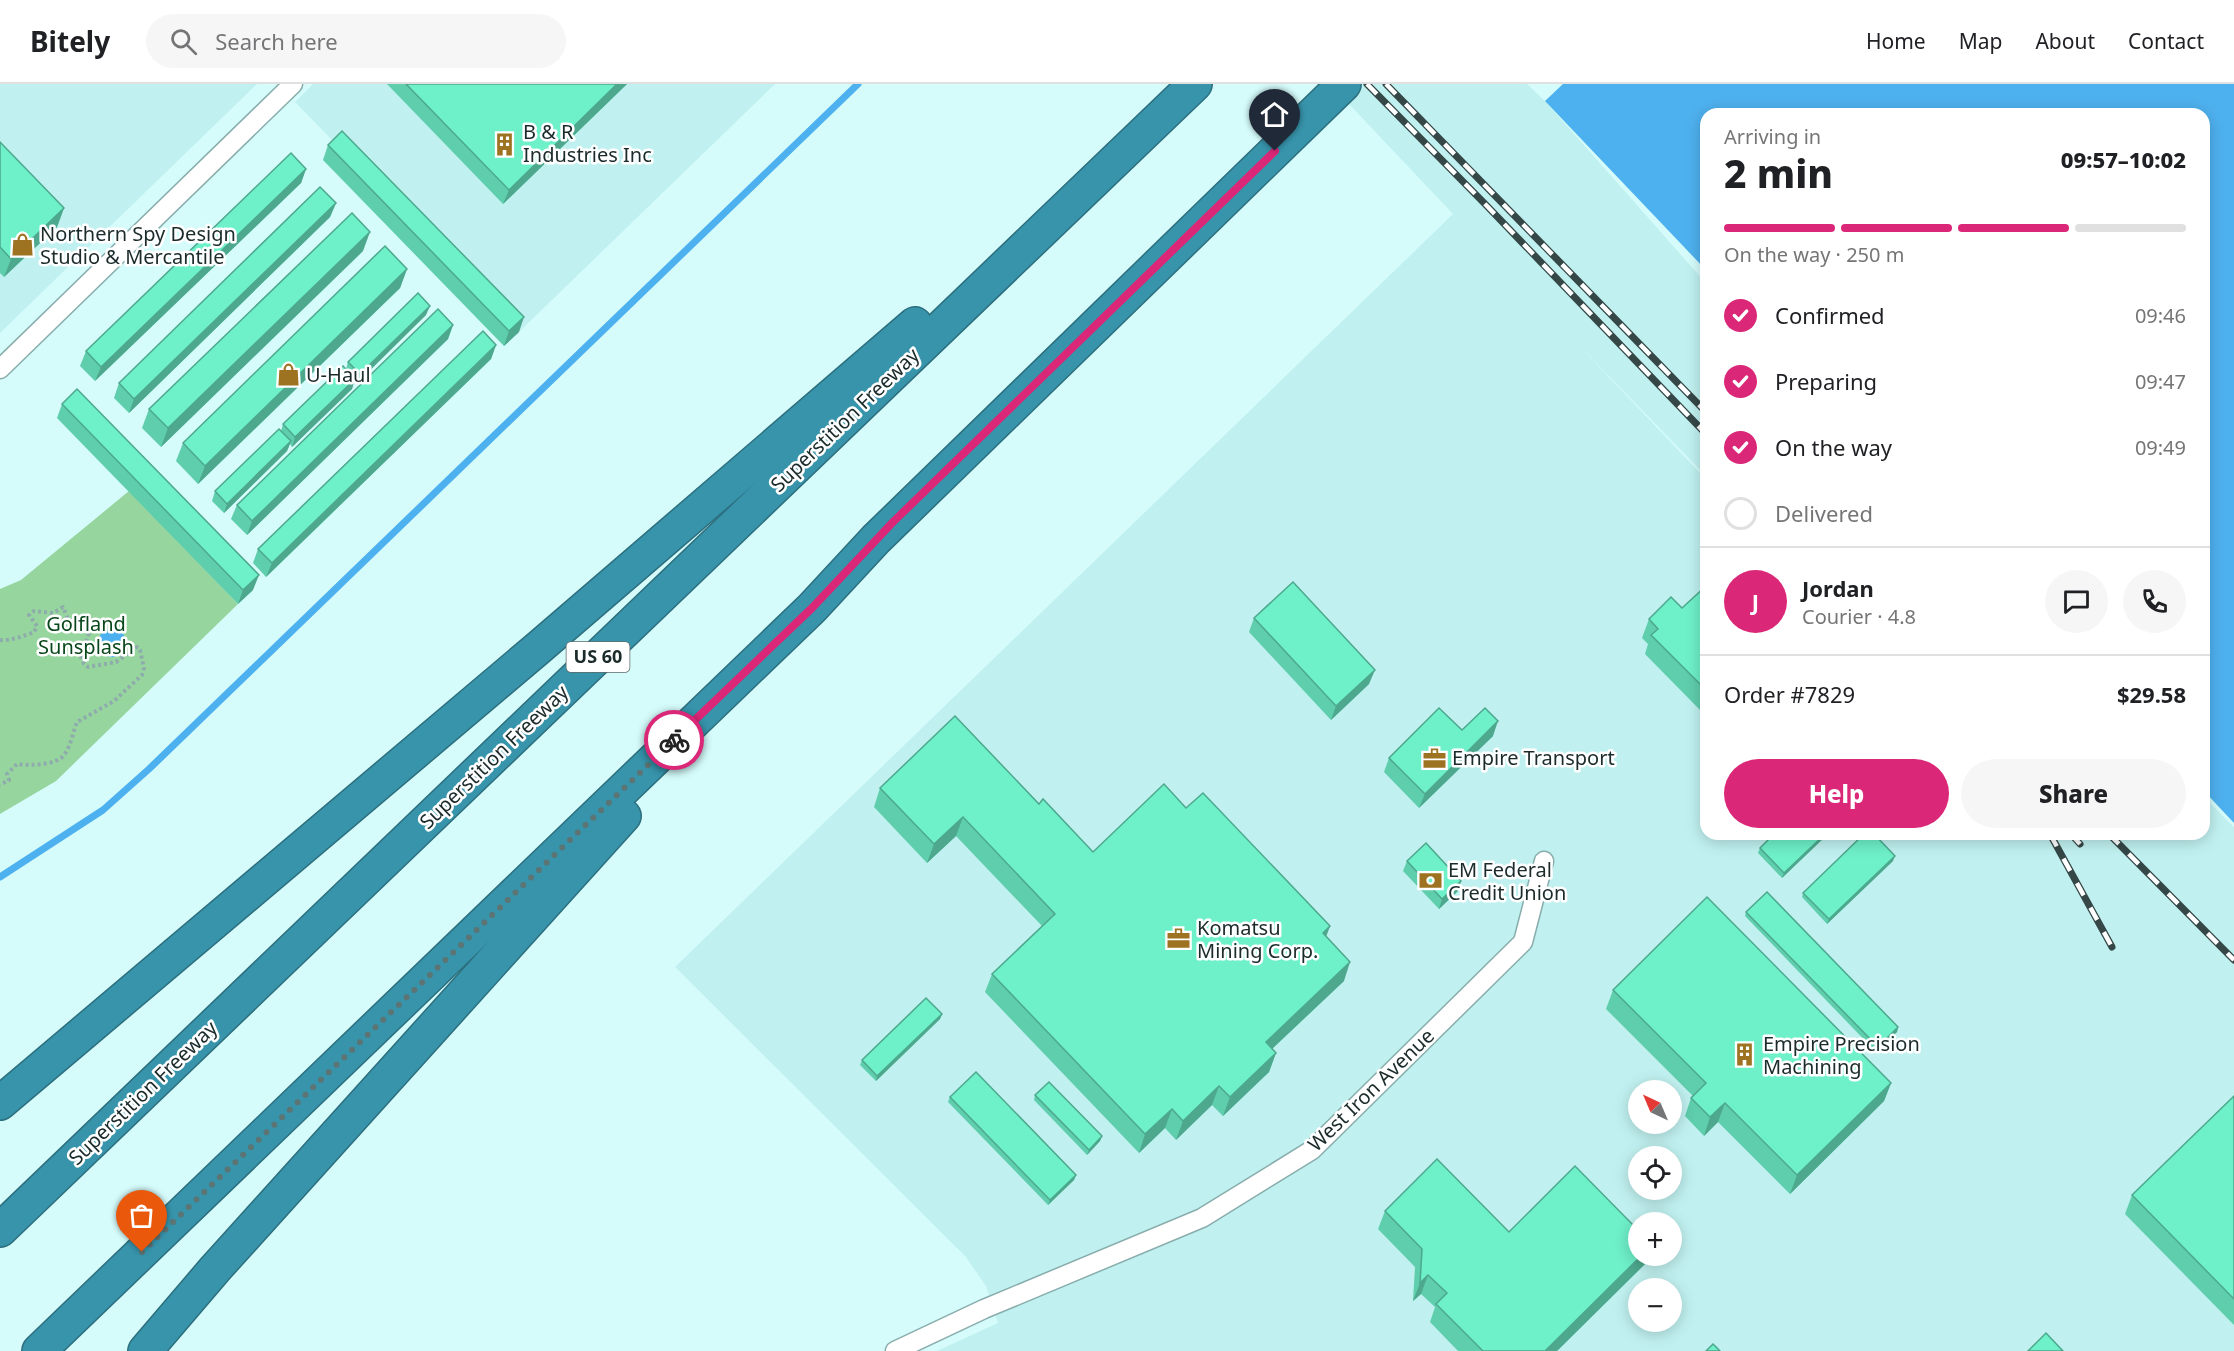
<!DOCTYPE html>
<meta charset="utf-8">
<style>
:root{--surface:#fff;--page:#f6f6f6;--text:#202124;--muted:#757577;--line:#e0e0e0;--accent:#db2777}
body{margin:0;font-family:"Noto Sans",sans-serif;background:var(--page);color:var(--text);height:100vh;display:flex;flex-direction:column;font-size:22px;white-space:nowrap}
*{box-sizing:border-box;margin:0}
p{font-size:20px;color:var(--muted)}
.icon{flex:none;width:33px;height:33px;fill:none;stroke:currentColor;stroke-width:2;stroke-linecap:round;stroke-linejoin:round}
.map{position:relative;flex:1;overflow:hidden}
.panel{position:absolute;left:1700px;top:24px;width:510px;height:732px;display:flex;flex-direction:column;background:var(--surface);border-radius:18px;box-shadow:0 3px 15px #0003}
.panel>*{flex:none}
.needle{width:39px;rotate:316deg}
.fabs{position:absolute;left:1628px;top:996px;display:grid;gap:12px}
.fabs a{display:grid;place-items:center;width:54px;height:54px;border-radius:50%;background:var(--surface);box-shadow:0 3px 15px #0003;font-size:30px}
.pin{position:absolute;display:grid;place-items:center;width:51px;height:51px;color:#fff;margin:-62px -26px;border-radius:50% 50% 50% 0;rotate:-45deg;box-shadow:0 0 6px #0007}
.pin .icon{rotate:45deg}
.courier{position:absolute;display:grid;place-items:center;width:60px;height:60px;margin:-30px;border:4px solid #db2777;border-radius:50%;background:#fff;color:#222;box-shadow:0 2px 8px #0007}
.summary em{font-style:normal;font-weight:800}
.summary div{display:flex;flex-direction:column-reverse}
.summary{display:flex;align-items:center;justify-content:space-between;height:102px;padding:0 24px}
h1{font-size:39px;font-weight:800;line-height:45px}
.bar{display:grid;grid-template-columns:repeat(4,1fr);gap:9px 6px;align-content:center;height:72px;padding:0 24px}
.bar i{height:8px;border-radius:4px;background:var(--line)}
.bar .selected{background:var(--accent)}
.bar p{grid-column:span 4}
.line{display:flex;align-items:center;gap:15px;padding:0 24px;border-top:2px solid var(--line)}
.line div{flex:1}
.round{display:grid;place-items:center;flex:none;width:63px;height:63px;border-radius:32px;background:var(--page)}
ol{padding:0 24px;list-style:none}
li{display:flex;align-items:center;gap:18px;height:66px}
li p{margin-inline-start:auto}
li .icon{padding:6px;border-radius:50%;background:var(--accent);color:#fff;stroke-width:4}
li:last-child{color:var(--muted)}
li i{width:33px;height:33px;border:3px solid var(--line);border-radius:50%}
.action{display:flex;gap:12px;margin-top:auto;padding:12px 24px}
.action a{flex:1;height:69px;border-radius:36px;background:var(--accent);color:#fff;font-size:24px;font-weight:800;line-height:69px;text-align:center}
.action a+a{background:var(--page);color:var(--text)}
header{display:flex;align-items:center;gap:36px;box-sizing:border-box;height:84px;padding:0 30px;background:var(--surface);border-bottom:2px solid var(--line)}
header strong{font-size:28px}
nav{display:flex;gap:33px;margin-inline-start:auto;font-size:21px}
.search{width:420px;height:54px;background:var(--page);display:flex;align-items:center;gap:15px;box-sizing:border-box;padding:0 21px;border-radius:33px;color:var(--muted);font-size:22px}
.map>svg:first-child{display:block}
.built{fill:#c0f1f0;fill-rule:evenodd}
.green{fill:#97d59f}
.water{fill:#4eb1ef}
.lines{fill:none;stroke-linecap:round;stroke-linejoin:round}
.stream{stroke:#4eb1ef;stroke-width:7}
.street-casing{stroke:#88adac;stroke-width:21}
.highway-casing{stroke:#2d6f7e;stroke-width:36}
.path{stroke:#8eacab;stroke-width:4;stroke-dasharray:3 3;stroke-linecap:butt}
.street{stroke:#fff;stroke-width:18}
.highway{stroke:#3794ab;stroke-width:33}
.rail-casing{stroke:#354747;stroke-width:7}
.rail{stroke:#fff;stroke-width:4.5;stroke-dasharray:14;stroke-linecap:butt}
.wall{fill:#5fcead}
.shaded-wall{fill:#4da88d}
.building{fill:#6ef0c9;stroke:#4da88d;stroke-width:1.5}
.done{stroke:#5c7473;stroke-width:6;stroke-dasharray:0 10.8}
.route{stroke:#db2777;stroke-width:8}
.labels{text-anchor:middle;stroke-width:5;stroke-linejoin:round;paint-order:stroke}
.shield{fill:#fff;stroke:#5f6a6a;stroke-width:1.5}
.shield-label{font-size:18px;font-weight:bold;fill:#1b2a2a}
.poi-label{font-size:20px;fill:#1b2a2a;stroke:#fff;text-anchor:start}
.street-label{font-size:20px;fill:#1b2a2a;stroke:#fff}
.park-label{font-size:20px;fill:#08471b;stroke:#fff}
</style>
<header>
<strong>Bitely</strong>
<div class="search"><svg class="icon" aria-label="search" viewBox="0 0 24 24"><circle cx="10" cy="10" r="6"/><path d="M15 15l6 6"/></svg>Search here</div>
<nav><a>Home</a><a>Map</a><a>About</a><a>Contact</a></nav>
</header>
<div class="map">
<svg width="2234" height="1267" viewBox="0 0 2234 1267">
<rect width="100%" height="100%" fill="#d5fcfb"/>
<g class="built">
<path d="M0 0H257L0 249Z"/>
<path d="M313 0H775L519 248 295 18Z"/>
<path d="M1330 0H1527L1545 17 1705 198V391L1567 249 1705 394 1706 750H2204V713L2234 743V1267H937L998 1239 986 1202 965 1172 675 883 1453 130ZM1638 1006H1671V1040H1638ZM1638 1072H1671V1106H1638ZM1638 1138H1671V1172H1638ZM1638 1204H1671V1238H1638Z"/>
</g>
<path class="green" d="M129 407 238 520 56 697 0 730V505L21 496Z"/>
<g class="water">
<path d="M1563 0H2234V739L2204 707V30H1706L1705 185 1545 17Z"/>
<circle cx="112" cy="559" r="14"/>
</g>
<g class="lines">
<path class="stream" d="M0 793 103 726 149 685 858 0"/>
<defs>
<g id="street">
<path d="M0 285 293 0"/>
<path d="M895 1267 984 1225 1202 1134 1312 1066 1523 858 1544 777"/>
</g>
<g id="highway">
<path d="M0 1019 536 566 915 240"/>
<path d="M0 1146 1195 0"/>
<path d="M39 1267 812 524 876 455 1344 0"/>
<path d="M145 1267 215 1185 624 732"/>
</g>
</defs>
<use href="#street" class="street-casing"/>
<use href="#highway" class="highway-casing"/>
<path class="path" d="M0 556C10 557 24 552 34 548L37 542 29 531 34 527 53 529 63 523 67 533 77 543H82L89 549 81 573 84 580 88 583 116 578 137 563 140 566 144 584 142 591 114 617 77 638C73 648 71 662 64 671 57 681 29 682 17 680L7 690 9 696 0 701"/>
<use href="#street" class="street"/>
<use href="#highway" class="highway"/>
<defs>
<g id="rail">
<path d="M1367 0 1487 122 1706 350"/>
<path d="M1386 0 1706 328"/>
<path d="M2050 750 2112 863"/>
<path d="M2071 750 2080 760"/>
<path d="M2109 750 2234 876"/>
</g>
</defs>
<use href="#rail" class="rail-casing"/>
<use href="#rail" class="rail"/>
</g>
<g class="wall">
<path d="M387 0H627L503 120Z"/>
<path d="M0 58 64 124 57 143 4 193 0 189Z"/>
<path d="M328 61 519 248 504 262 323 76Z"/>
<path d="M306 85 301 99 95 297 80 282 86 267Z"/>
<path d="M336 119 330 133 129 329 114 314 119 299Z"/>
<path d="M363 167 161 363 142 344 149 325Z"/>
<path d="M407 185 400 204 198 400 176 377 183 359Z"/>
<path d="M426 231 357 299 354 297 352 305 292 363 290 360 287 367 224 429 212 417 215 407 281 347 283 340 346 285 348 278Z"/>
<path d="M453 241 448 255 247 451 231 435 237 421Z"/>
<path d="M496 261 491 275 266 493 253 479 258 465Z"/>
<path d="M62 320 253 506 238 520 57 334Z"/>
<path d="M1706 502V627L1703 625 1701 627 1645 570 1648 560 1642 554 1649 535 1682 524Z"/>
<path d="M1254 534 1369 600 1331 636 1249 548Z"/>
<path d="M1462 646 1493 652 1419 724 1384 688 1389 674Z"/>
<path d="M880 704 1039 720 1093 768 1186 724 1330 842 1326 852 1344 897 1272 965 1276 969 1269 988 1223 1032 1212 1021 1176 1056 1165 1044 1139 1069 985 908 992 890 1042 842 956 752 927 779 874 723Z"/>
<path d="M1828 750 1782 794 1758 769 1760 764Z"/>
<path d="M1407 777 1461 797 1458 807 1439 825 1403 787Z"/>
<path d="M1893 777 1827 840 1802 813 1803 809Z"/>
<path d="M1746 828 1898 943 1897 948 1876 968 1745 832Z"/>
<path d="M1613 906 1891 999 1884 1017 1790 1110 1718 1038 1704 1052 1685 1032 1691 1014 1693 1012 1606 925Z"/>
<path d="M942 930 940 935 876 997 860 981 862 976Z"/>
<path d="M1035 1011 1102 1052 1100 1057 1087 1071 1034 1016Z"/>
<path d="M2234 1012V1241L2125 1130 2132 1111Z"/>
<path d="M950 1013 1076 1091 1074 1096 1048 1121 948 1018Z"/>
<path d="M1385 1127 1509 1148 1638 1172H1648L1645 1180 1557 1267H1458L1430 1238 1435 1223 1421 1210 1413 1217 1415 1183 1378 1145Z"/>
</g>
<g class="shaded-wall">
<path d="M617 0H627L503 120 509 106Z"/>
<path d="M306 85 301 99 95 297 101 283Z"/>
<path d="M336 119 330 133 129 329 134 315Z"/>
<path d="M64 124 57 143 4 193 11 175Z"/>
<path d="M370 148 363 167 161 363 168 344Z"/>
<path d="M407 185 400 204 198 400 205 382Z"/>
<path d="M430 222 426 231 357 299 360 290Z"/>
<path d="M524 233 519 248 504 262 509 247Z"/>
<path d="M453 241 448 255 247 451 252 437Z"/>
<path d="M496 261 491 275 266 493 272 479Z"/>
<path d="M355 295 352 305 292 363 295 353Z"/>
<path d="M291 357 287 367 224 429 227 420Z"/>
<path d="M259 491 253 506 238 520 243 506Z"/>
<path d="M1375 586 1369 600 1331 636 1336 622Z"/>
<path d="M1706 615V619L1703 625 1701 627Z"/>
<path d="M1498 637 1493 652 1419 724 1425 710Z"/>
<path d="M963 733 956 752 927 779 934 760Z"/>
<path d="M1825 750H1828L1782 794 1784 789Z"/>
<path d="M1895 772 1893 777 1827 840 1829 835Z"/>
<path d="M1461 797 1458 807 1439 825 1442 815Z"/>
<path d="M1330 842 1323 861V849Z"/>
<path d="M1350 878 1344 897 1259 977 1266 958Z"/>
<path d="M942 930 940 935 876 997 877 992Z"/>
<path d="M1898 943 1897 948 1876 968 1878 963Z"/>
<path d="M1276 969 1269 988 1223 1032 1230 1013Z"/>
<path d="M1891 999 1884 1017 1790 1110 1797 1091Z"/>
<path d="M1219 1002 1212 1021 1176 1056 1183 1037Z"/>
<path d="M1725 1019 1718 1038 1704 1052 1710 1033Z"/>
<path d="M1172 1025 1165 1044 1139 1069 1145 1050Z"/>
<path d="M1102 1052 1100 1057 1087 1071 1089 1066Z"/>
<path d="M1076 1091 1074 1096 1048 1121 1050 1116Z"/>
<path d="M1641 1172H1648L1645 1180 1557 1267H1545Z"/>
<path d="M1428 1191 1421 1210 1413 1217 1420 1199Z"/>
</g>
<g class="building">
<path d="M406 0H617L509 106Z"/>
<path d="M342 47 524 233 509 247 328 61Z"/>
<path d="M0 58 64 124 11 175 0 163Z"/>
<path d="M291 69 306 85 101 283 86 267Z"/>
<path d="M320 103 336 119 134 315 119 299Z"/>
<path d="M352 129 370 148 168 344 149 325Z"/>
<path d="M385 162 407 185 205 382 183 359Z"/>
<path d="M418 209 430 222 360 290 348 278Z"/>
<path d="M438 225 453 241 252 437 237 421Z"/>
<path d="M483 247 496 261 272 479 258 465Z"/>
<path d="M343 282 355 295 295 353 283 340Z"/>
<path d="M77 305 259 491 243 506 62 320Z"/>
<path d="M279 345 291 357 227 420 215 407Z"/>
<path d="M1293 498 1375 586 1336 622 1254 534Z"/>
<path d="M1706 502V606L1651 551 1658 545 1649 535 1671 513 1682 524Z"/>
<path d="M1439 624 1462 646 1485 624 1498 637 1425 710 1389 674Z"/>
<path d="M955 632 1039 720 1043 715 1093 768 1164 700 1186 724 1203 709 1330 842 1323 849 1350 878 1266 958 1276 969 1230 1013 1219 1002 1183 1037 1172 1025 1145 1050 992 890 1055 830 963 733 934 760 880 704Z"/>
<path d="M1774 750H1825L1784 789 1760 764Z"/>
<path d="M1864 750H1874L1895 772 1829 835 1803 809Z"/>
<path d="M1426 759 1461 797 1442 815 1407 777Z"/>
<path d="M1767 808 1898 943 1878 963 1746 828Z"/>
<path d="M1707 813 1891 999 1797 1091 1725 1019 1710 1033 1691 1014 1706 999 1613 906Z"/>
<path d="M926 914 942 930 877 992 862 976Z"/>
<path d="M976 988 1076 1091 1050 1116 950 1013Z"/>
<path d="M1049 998 1102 1052 1089 1066 1035 1011Z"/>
<path d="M2234 1012V1215L2132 1111Z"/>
<path d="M1437 1075 1509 1148 1575 1082 1638 1146V1172H1641L1545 1267H1483L1436 1220 1447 1209 1428 1191 1420 1199 1422 1165 1385 1127Z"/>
<path d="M2046 1249 2063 1267H2028Z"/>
<path d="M1713 1260 1720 1267H1706Z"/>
</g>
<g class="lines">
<path class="done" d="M142 1168 674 656"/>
<path class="route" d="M674 656 812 524 893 438 1275 67"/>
</g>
<defs>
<symbol id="building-bare" viewBox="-9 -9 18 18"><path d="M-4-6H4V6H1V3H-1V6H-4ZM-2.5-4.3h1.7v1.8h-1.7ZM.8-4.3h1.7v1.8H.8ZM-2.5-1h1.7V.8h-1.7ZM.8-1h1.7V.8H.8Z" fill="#9d7322" stroke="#fff" stroke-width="2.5" paint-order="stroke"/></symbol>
<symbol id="shop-bare" viewBox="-9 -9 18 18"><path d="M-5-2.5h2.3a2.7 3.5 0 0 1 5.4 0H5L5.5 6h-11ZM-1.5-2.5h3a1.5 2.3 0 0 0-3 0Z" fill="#9d7322" stroke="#fff" stroke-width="2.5" paint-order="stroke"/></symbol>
<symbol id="office-bare" viewBox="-9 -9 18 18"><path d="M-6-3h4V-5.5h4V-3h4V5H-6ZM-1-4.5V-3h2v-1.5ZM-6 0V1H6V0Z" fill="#9d7322" stroke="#fff" stroke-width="2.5" paint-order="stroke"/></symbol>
<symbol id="bank-bare" viewBox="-9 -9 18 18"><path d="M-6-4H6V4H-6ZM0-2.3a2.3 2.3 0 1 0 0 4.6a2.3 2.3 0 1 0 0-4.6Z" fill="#9d7322" stroke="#fff" stroke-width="2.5" paint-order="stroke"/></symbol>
</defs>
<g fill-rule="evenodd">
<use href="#building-bare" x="488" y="44" width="33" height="33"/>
<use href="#shop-bare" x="6" y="144" width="33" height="33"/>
<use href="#shop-bare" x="272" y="274" width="33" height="33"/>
<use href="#office-bare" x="1418" y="658" width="33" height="33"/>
<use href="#bank-bare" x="1414" y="780" width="33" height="33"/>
<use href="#office-bare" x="1162" y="838" width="33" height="33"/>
<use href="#building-bare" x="1728" y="954" width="33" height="33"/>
</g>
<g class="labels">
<rect class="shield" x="566.5" y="558" width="63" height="30" rx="4.5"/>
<g class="shield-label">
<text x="598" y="579">US 60</text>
</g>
<g class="poi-label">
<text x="523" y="55">B &amp; R<tspan x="523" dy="23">Industries Inc</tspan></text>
<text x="40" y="157">Northern Spy Design<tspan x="40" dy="23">Studio &amp; Mercantile</tspan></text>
<text x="306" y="298">U-Haul</text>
<text x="1452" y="681">Empire Transport</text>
<text x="1448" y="793">EM Federal<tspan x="1448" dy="23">Credit Union</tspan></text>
<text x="1197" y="851">Komatsu<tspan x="1197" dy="23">Mining Corp.</tspan></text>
<text x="1763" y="967">Empire Precision<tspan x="1763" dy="23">Machining</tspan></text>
</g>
<g class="street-label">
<text transform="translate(845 336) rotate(-44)" y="7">Superstition Freeway</text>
<text transform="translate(494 673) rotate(-44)" y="7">Superstition Freeway</text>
<text transform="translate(1371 1006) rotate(-44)" y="7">West Iron Avenue</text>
<text transform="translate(143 1009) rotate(-44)" y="7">Superstition Freeway</text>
</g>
<g class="park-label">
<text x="86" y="547">Golfland<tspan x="86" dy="23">Sunsplash</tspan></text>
</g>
</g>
</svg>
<div class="fabs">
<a><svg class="needle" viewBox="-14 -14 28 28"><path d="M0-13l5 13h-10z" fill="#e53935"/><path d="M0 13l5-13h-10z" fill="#757577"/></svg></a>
<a><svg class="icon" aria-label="locate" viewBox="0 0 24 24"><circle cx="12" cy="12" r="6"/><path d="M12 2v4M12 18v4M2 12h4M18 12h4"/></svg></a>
<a>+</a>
<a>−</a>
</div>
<div class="pin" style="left:142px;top:1168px;background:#ea580c"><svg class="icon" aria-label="bag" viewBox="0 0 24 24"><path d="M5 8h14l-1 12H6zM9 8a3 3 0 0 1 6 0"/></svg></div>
<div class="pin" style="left:1275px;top:67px;background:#1f2937"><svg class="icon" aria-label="home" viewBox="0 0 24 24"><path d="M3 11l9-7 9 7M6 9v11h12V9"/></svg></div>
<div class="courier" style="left:674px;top:656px"><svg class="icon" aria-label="bike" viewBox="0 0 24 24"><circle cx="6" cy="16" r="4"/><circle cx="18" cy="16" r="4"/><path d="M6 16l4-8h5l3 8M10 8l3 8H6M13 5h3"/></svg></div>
<section class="panel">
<div class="summary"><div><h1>2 min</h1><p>Arriving in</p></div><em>09:57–10:02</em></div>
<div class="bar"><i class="selected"></i><i class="selected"></i><i class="selected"></i><i></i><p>On the way · 250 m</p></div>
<ol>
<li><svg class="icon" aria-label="check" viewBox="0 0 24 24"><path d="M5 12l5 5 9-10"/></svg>Confirmed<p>09:46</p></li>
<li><svg class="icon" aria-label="check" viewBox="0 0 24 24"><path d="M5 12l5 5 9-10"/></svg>Preparing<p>09:47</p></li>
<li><svg class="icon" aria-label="check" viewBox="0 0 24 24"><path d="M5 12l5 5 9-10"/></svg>On the way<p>09:49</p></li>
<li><i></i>Delivered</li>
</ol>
<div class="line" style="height:108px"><b class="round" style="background:var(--accent);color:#fff">J</b><div><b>Jordan</b><p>Courier · 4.8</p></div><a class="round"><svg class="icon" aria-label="chat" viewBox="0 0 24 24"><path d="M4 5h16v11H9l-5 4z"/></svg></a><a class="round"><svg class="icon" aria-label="phone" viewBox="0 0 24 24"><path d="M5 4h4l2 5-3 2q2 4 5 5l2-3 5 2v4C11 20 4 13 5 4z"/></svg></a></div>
<div class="line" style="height:78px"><div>Order #7829</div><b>$29.58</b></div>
<div class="action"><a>Help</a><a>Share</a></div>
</section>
</div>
